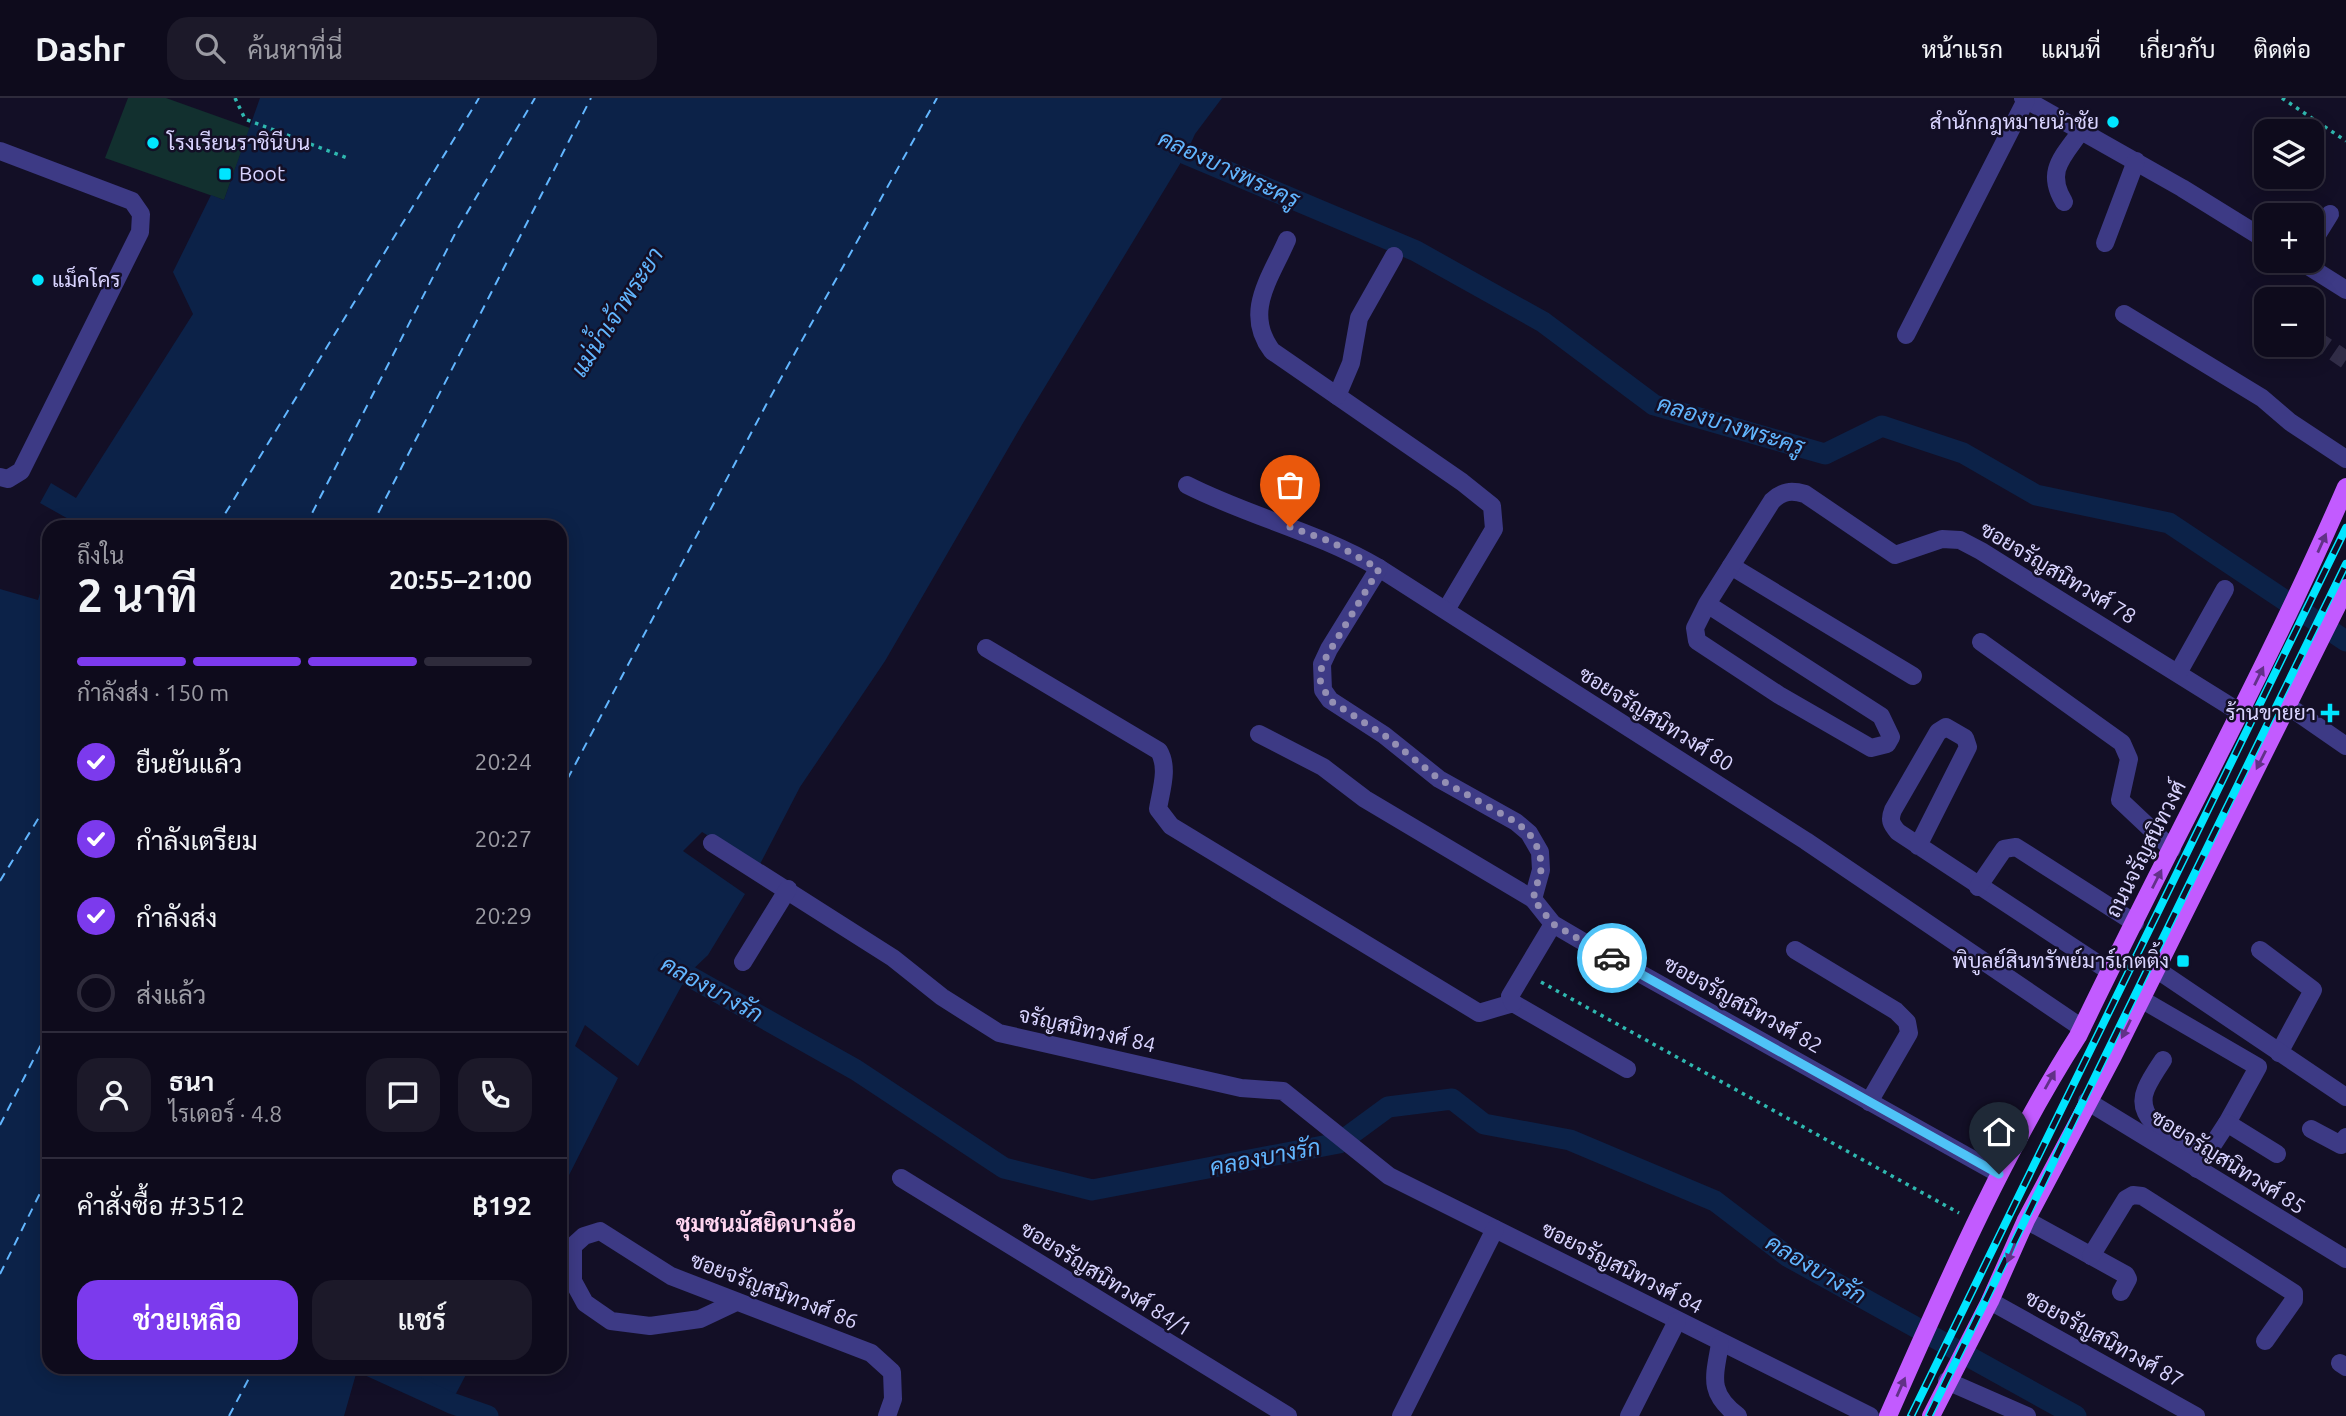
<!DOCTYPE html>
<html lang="th">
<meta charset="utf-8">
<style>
:root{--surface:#0e0b1c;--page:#1c1929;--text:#f1f3f6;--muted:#9b9ba3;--line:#2e2b3b;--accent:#7c3aed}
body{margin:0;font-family:Ubuntu,Sarabun,sans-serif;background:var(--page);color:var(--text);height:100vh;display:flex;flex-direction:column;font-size:26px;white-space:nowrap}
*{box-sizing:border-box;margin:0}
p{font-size:23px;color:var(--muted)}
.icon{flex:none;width:38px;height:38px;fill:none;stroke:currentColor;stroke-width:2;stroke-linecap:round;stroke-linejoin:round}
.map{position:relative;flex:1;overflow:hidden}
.details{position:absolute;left:42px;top:422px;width:525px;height:854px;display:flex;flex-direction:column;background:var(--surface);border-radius:21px;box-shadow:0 4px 18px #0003,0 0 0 2px var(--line)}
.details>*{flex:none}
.controls{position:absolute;left:2254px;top:21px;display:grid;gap:14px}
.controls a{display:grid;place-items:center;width:70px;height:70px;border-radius:14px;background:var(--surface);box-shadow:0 4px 18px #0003,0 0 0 2px var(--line);font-size:35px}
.pin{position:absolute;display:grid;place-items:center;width:60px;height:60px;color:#fff;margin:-72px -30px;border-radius:50% 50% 50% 0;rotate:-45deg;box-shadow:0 0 7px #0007}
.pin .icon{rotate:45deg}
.courier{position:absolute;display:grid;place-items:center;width:70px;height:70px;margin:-35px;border:5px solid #4fc3f7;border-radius:50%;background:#fff;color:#222;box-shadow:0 2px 9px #0007}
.summary em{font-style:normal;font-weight:600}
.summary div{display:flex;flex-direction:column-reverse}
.summary{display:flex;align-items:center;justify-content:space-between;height:119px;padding:0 35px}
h1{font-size:46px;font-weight:600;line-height:52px}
.bar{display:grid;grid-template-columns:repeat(4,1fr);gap:10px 7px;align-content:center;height:84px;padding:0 35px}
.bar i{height:9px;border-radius:5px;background:var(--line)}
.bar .active{background:var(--accent)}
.bar p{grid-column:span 4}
.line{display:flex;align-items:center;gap:18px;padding:0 35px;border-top:2px solid var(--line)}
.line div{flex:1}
.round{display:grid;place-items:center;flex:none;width:74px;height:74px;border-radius:21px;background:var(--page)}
ol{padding:0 35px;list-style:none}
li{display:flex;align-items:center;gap:21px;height:77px}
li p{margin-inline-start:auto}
li .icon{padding:7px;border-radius:50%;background:var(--accent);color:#fff;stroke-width:4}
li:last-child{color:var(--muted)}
li i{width:38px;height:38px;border:4px solid var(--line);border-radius:50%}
.action{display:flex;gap:14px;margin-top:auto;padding:14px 35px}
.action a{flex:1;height:80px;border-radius:21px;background:var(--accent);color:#fff;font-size:28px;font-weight:600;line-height:80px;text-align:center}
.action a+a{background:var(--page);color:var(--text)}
header{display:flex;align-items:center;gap:42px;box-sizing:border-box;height:98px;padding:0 35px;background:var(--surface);border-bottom:2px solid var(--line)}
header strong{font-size:33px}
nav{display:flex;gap:38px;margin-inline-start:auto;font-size:24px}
.search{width:490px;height:63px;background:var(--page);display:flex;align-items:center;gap:18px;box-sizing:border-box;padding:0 24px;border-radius:21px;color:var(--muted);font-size:26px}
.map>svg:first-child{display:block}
.green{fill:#12302f}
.water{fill:#0c2248}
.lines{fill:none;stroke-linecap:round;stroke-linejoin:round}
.canal{stroke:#0c2248;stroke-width:21}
.ferry{stroke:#62b6ff;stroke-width:2;stroke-dasharray:9 7;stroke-linecap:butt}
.minor-tunnel{stroke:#312d47;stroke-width:18;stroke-dasharray:18 9;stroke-linecap:butt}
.path{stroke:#2fb8b0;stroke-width:3.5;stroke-dasharray:3.5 5;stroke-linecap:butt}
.minor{stroke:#3d3a85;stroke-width:18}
.major{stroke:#c25bff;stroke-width:18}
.rail-casing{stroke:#00e5ff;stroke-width:8}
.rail{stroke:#130f26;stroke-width:5;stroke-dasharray:16;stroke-linecap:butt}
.oneway{fill:#623188}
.done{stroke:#948fb3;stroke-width:7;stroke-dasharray:0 12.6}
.route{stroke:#4fc3f7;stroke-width:9}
.poi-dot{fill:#00e5ff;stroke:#130f26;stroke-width:2.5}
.labels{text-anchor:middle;stroke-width:5;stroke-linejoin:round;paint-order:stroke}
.poi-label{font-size:21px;fill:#d9d4ff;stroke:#130f26;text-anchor:end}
.street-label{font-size:21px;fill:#d9d4ff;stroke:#130f26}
.water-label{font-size:23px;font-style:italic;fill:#62b6ff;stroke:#130f26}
.neighbourhood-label{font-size:23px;font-weight:bold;fill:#ffd6f0;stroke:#130f26}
</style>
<header>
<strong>Dashr</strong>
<div class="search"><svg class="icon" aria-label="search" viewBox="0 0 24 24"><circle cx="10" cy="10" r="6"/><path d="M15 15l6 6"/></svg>ค้นหาที่นี่</div>
<nav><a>หน้าแรก</a><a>แผนที่</a><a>เกี่ยวกับ</a><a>ติดต่อ</a></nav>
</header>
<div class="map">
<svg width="2346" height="1318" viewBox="0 0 2346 1318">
<rect width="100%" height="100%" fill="#130f26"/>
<path class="green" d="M128 0H166L250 30 224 102 105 60Z"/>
<g class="water">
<path d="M260 0H1222L1195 36 1186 56 1023 325 885 563 800 689 759 768 702 734 683 753 745 796 708 857 688 876 638 968 585 927 575 948 618 980 560 1095V429H69L72 423 40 405 51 385 76 400 193 216 173 174 211 97 224 102Z"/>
<path d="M49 464V1269H470L451 1305 358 1269 344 1318H0V491L38 502Z"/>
</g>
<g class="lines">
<g class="canal">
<path d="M1162 41 1186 56 1416 153 1543 224 1654 307 1825 356 1882 328 1963 355 2036 397 2169 425 2346 543"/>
<path d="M664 864 856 972 1004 1070 1092 1092 1339 1045 1388 1009 1452 1001 1484 1026 1570 1042 1715 1103 1787 1158 2076 1318"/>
<path d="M372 1269 451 1305 488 1318"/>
</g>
<g class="ferry">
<path d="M217 429 479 0"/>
<path d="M305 429 458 130 535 0"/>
<path d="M371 429 591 0"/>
<path d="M560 695 766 307 937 0"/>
<path d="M0 783 49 703"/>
<path d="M0 1027 49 931"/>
<path d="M0 1176 49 1077"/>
<path d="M229 1318 255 1269"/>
</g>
<path class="minor-tunnel" d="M2312 239 2346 262"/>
<g class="path">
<path d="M235 0 245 21 347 60"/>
<path d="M2282 0 2346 43"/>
<path d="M1541 884 1959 1115"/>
</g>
<g class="minor">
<path d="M2023 0 2182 90 2266 142"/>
<path d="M0 53 132 103 141 116 140 134 21 373 8 381 0 379"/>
<path d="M2064 104C2045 73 2063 59 2081 33"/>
<path d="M1287 142C1270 181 1243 214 1272 253L1462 384 1492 408 1494 431 1446 512"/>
<path d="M2105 145 2136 63"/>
<path d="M2312 145 2330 116"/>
<path d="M2300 163 2346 192"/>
<path d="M2124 216 2262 300 2290 324 2346 361"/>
<path d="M1906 237 2026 2"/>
<path d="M1337 298 1351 265 1359 220 1394 158"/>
<path d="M1187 387C1250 419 1318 434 1379 470L1806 743 2082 930"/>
<path d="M1731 468 1913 578"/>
<path d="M1379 470 1329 551 1322 566 1323 592 1330 602 1384 637 1439 681 1516 724 1529 735 1540 754 1541 772 1533 801"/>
<path d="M1707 506 1881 618 1891 639 1887 646 1871 650 1779 597 1697 543 1695 530 1707 506 1772 403C1783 393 1791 392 1805 396L1895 457 1942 441 1960 442 1981 453 2241 615"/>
<path d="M1981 544 2122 645 2129 661 2120 702 2172 751"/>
<path d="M986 550 1159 653C1169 670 1161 692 1158 711L1171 728 1479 915 1513 905 1627 971"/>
<path d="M2178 575 2225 491"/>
<path d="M2288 608 2346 648"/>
<path d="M1259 636 1323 669 1365 701 1533 801 1553 826 1582 843 1999 1076"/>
<path d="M712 745 893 860 942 899 999 935 1241 990 1283 993 1389 1078 1870 1318"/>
<path d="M1918 748 1968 649 1965 640 1946 629 1938 634 1893 712C1889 722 1891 726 1898 734L2109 873"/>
<path d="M1978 789 2004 751 2016 749 2135 825"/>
<path d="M1795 852 1896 913 1907 924 1909 935 1869 1004"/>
<path d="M2260 852 2313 892 2279 955"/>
<path d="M743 864 788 791"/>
<path d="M2156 871 2346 999"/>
<path d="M2141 901 2258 969 2227 1025 2197 1071"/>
<path d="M1513 905 1510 898 1553 826"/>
<path d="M2163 962C2157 971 2150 981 2146 991 2131 1026 2184 1046 2209 1055"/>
<path d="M2087 1003 2346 1161"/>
<path d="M2227 1025 2277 1056"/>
<path d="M2311 1031 2341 1047 2346 1039"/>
<path d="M901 1080 1288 1318"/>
<path d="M2026 1122 2126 1177 2128 1181 2121 1194"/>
<path d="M2091 1158 2126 1101 2133 1097 2142 1098 2294 1195V1202L2265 1243"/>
<path d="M1990 1203 2196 1318"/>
<path d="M736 1204 700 1221 650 1228 611 1223 585 1205 573 1183V1148L584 1138 600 1133 671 1178 871 1255 892 1274 893 1301 887 1318"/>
<path d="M1720 1246C1714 1280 1708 1295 1738 1318"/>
<path d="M2340 1265 2346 1269"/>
<path d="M1947 1283 2027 1318"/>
<path d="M1401 1318 1495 1131"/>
<path d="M1629 1318 1677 1223"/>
</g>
<g class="major">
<path d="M1888 1318C1945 1189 2002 1057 2078 938 2166 754 2265 576 2346 389"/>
<path d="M1931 1318 1990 1203 2026 1122 2113 958 2346 490"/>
</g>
<defs>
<g id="rail">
<path d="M1911 1318 2346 430"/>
<path d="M1929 1318 2346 466"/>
</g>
</defs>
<use href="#rail" class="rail-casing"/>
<use href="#rail" class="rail"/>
</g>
<defs><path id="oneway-solid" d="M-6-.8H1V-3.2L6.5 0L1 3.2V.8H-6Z" transform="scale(1.75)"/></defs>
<g class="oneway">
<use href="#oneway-solid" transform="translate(2322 445) rotate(-66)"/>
<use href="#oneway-solid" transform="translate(2259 578) rotate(-64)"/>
<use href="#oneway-solid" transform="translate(2261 662) rotate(117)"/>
<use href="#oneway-solid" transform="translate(2157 781) rotate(-63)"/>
<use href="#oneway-solid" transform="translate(2126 931) rotate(116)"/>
<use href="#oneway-solid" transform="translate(2050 982) rotate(-61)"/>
<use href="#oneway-solid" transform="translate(2011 1155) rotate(113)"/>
<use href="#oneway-solid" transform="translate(1901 1289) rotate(-66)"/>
</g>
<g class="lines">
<path class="done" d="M1290 429 1332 444 1379 471 1322 566 1320 582 1329 602 1384 637 1439 681 1516 724 1529 735 1540 754 1541 772 1533 801 1553 826 1612 860"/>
<path class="route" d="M1612 860 1999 1076"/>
</g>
<g class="poi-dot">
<circle cx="2113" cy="24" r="7"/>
<circle cx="153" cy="45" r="7"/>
<rect x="218" y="69" width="14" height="14" rx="3.5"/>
<circle cx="38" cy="182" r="7"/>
<path d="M2326.5 604.5h7v7h7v7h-7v7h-7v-7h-7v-7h7z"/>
<rect x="2176" y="856" width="14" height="14" rx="3.5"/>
</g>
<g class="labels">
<g class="poi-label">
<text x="2099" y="31">สำนักกฎหมายนำชัย</text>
<text x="167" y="52" text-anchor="start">โรงเรียนราชินีบน</text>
<text x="239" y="83" text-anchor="start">Boot</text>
<text x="52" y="189" text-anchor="start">แม็คโคร</text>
<text x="2316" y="622">ร้านขายยา</text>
<text x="2169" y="870">พิบูลย์สินทรัพย์มาร์เกตติ้ง</text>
</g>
<g class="street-label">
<text transform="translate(2058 475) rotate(31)" y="7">ซอยจรัญสนิทวงศ์ 78</text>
<text transform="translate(1656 621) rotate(32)" y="7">ซอยจรัญสนิทวงศ์ 80</text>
<text transform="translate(2146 751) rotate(-63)" y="7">ถนนจรัญสนิทวงศ์</text>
<text transform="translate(1743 907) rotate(29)" y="7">ซอยจรัญสนิทวงศ์ 82</text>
<text transform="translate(1087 932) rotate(13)" y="7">จรัญสนิทวงศ์ 84</text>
<text transform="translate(2228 1064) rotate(32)" y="7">ซอยจรัญสนิทวงศ์ 85</text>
<text transform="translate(1622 1170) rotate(27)" y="7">ซอยจรัญสนิทวงศ์ 84</text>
<text transform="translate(1106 1181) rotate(32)" y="7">ซอยจรัญสนิทวงศ์ 84/1</text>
<text transform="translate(774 1193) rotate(21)" y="7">ซอยจรัญสนิทวงศ์ 86</text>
<text transform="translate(2104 1241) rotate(29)" y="7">ซอยจรัญสนิทวงศ์ 87</text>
</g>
<g class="water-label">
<text transform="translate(1229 71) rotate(25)" y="8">คลองบางพระครู</text>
<text transform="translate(617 214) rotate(-57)" y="8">แม่น้ำเจ้าพระยา</text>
<text transform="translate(1731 327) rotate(17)" y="8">คลองบางพระครู</text>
<text transform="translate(712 891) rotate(29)" y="8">คลองบางรัก</text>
<text transform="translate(1265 1059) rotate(-11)" y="8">คลองบางรัก</text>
<text transform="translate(1816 1171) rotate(31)" y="8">คลองบางรัก</text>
</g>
<g class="neighbourhood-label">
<text x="766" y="1134">ชุมชนมัสยิดบางอ้อ</text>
</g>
</g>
</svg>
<div class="controls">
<a><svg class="icon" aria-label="layers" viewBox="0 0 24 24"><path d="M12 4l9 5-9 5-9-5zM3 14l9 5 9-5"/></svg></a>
<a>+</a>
<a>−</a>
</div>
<div class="pin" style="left:1290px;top:429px;background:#ea580c"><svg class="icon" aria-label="bag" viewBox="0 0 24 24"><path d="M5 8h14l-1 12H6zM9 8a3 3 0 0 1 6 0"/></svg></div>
<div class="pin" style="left:1999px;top:1076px;background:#1f2937"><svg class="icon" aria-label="home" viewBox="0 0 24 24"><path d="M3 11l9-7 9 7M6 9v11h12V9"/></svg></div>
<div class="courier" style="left:1612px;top:860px"><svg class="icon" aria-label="car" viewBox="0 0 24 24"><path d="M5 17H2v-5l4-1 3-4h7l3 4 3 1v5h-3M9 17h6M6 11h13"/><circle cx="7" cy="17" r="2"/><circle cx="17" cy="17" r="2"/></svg></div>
<section class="details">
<div class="summary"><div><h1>2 นาที</h1><p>ถึงใน</p></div><em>20:55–21:00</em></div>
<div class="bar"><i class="active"></i><i class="active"></i><i class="active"></i><i></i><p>กำลังส่ง · 150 m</p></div>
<ol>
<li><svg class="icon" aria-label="check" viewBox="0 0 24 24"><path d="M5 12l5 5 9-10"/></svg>ยืนยันแล้ว<p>20:24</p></li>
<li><svg class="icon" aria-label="check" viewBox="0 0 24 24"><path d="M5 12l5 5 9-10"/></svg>กำลังเตรียม<p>20:27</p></li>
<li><svg class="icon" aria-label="check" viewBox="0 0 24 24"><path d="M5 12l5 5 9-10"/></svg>กำลังส่ง<p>20:29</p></li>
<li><i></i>ส่งแล้ว</li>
</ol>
<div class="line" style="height:126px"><a class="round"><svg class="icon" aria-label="person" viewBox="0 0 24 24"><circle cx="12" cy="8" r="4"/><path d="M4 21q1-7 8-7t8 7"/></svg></a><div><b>ธนา</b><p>ไรเดอร์ · 4.8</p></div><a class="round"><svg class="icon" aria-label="chat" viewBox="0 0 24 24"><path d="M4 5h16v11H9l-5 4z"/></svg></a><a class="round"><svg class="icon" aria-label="phone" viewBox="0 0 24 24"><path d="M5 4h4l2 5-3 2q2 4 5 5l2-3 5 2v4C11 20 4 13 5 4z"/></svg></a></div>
<div class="line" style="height:91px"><div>คำสั่งซื้อ #3512</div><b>฿192</b></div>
<div class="action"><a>ช่วยเหลือ</a><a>แชร์</a></div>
</section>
</div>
